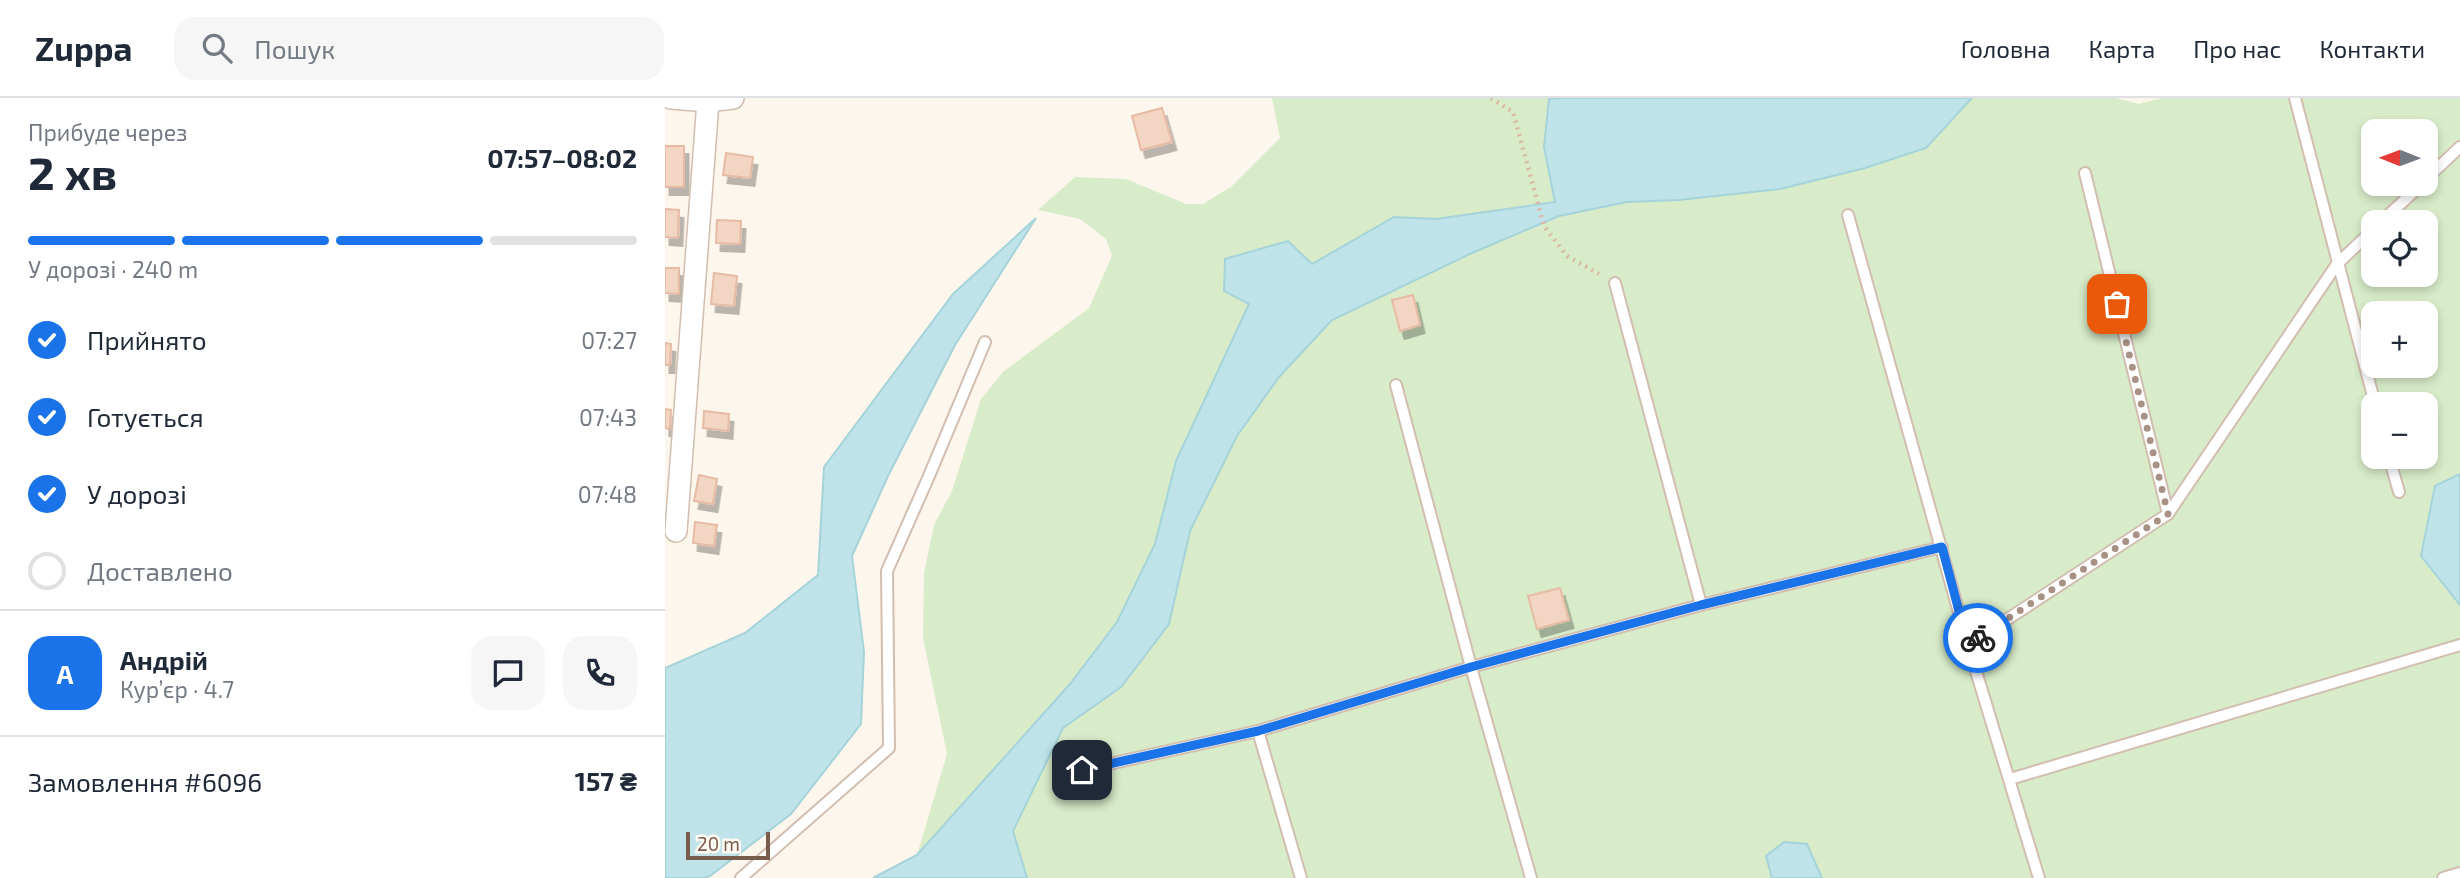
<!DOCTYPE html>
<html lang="uk">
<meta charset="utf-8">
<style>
:root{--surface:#fff;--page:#f6f6f7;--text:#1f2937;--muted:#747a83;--line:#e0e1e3;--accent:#1a73e8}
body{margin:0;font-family:"Exo 2",sans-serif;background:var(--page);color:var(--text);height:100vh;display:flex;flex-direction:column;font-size:26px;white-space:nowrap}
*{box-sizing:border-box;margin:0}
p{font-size:23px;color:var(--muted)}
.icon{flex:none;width:38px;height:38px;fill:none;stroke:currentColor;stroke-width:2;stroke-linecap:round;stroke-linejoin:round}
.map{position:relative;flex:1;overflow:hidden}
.panel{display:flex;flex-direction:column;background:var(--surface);width:665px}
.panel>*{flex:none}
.needle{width:46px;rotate:271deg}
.tools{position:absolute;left:1696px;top:21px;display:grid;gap:14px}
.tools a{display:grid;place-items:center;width:77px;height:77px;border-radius:14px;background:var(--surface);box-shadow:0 4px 10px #0003;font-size:35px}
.scale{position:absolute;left:21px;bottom:18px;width:84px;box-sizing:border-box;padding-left:7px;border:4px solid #7a5c4d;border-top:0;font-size:19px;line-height:24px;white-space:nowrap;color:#7a5c4d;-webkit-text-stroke:5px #fffaf3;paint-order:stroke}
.pin{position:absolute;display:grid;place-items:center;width:60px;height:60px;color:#fff;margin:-30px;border-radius:14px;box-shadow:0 4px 10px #0006}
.courier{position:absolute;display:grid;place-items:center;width:70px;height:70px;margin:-35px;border:5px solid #1a73e8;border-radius:50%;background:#fff;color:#222;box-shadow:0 2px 9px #0007}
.overview em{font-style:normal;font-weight:700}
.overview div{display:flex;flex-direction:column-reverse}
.overview{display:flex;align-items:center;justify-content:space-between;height:119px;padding:0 28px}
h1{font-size:46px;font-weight:700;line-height:52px}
.bar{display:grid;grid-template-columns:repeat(4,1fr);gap:10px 7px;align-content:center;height:84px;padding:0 28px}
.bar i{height:9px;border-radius:5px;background:var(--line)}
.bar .on{background:var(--accent)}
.bar p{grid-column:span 4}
.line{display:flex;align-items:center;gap:18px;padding:0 28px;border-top:2px solid var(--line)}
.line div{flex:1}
.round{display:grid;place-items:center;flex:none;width:74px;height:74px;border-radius:21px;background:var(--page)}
ol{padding:0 28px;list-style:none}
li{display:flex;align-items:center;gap:21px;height:77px}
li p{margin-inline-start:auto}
li .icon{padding:7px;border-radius:50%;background:var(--accent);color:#fff;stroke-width:4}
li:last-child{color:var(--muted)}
li i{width:38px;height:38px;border:4px solid var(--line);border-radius:50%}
header{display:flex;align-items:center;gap:42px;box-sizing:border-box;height:98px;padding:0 35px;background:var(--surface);border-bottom:2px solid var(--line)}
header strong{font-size:33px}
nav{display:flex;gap:38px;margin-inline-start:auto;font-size:24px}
.search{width:490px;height:63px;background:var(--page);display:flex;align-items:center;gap:18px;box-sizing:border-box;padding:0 24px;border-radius:21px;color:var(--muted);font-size:26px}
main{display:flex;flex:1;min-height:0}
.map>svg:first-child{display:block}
.green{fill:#d8ecc9;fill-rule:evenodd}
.water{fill:#bfe3e8;stroke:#a5d3da;stroke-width:2}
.building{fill:#f3d5c3;stroke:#e6bba3;stroke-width:2;filter:url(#shadow)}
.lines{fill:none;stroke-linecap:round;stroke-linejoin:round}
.service-casing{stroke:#d1beb0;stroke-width:14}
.minor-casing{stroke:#d1beb0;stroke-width:24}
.path{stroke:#d9b8a5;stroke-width:4.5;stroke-dasharray:2 5;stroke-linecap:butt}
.service{stroke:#fff;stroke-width:10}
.minor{stroke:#fff;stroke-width:21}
.done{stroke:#a89285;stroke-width:7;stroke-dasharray:0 12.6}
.route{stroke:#1a73e8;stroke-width:9}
</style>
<header>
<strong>Zuppa</strong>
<div class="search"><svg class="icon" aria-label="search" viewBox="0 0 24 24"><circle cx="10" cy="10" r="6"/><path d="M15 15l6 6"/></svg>Пошук</div>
<nav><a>Головна</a><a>Карта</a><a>Про нас</a><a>Контакти</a></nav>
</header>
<main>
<section class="panel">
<div class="overview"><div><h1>2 хв</h1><p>Прибуде через</p></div><em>07:57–08:02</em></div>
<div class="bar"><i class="on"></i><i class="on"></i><i class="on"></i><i></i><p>У дорозі · 240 m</p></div>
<ol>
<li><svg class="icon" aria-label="check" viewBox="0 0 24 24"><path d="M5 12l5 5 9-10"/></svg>Прийнято<p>07:27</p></li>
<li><svg class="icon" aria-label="check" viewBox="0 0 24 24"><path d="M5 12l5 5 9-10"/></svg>Готується<p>07:43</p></li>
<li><svg class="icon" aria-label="check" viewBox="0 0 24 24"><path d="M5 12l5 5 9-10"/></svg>У дорозі<p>07:48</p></li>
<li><i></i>Доставлено</li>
</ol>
<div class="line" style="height:126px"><b class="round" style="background:var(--accent);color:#fff">А</b><div><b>Андрій</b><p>Кур’єр · 4.7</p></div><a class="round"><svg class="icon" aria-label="chat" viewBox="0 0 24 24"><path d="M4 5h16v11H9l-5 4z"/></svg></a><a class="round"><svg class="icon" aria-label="phone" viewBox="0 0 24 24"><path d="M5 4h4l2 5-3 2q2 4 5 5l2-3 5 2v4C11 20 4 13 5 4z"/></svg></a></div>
<div class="line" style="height:91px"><div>Замовлення #6096</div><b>157 ₴</b></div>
</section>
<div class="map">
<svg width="1795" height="780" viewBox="0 0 1795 780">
<defs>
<filter id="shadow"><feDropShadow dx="4.5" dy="8" stdDeviation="0" flood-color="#0004"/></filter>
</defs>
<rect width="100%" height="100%" fill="#fdf6ec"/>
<g class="green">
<path d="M607 0H896L884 2 879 49 891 104 771 121 729 119 647 166 585 206 511 363 490 446 452 523 405 586 252 757 282 656 258 540 259 475 269 427 287 393 316 301 338 274 424 210 447 158 441 141 415 121 373 112 410 79 461 81 521 106H538L567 88 615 40Z"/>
<path d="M1307 0H1451L1474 6 1497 0H1795V376L1770 388 1756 458 1795 507V780H1157L1142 746 1101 758 1107 780H362L348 733 398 630 456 589 504 526 525 433 572 338 614 279 667 222 807 155 894 118 962 104 1014 102 1115 91 1200 70 1261 50ZM1708 33H1760V86H1708ZM1708 124H1760V177H1708ZM1708 215H1760V268H1708ZM1708 306H1760V359H1708Z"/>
</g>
<g class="water">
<path d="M896 0H1307L1261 50 1200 70 1115 91 1014 102 962 104 894 118 807 155 667 222 614 279 572 338 525 433 504 526 456 589 398 630 348 733 362 780H208L252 757 405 586 452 524 490 446 511 363 584 206 559 193 560 161 623 143 647 166 729 119 771 121 890 104 879 49 884 1Z"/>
<path d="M371 120 290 247 223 378 187 458 199 554 196 626 126 716 45 778 37 780H0V570L80 535 153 477 159 369 288 196Z"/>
<path d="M1795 376V507L1756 458 1770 388Z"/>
<path d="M1119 744 1142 746 1157 780H1107L1101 758Z"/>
</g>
<g class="building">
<path d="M497 10 507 44 476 52 467 18Z"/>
<rect x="0" y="48" width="19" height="41"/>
<path d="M61 55 88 59 85 80 58 77Z"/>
<path d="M0 111 14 112 13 140 0 139Z"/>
<path d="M52 122 76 123 75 146 51 145Z"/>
<path d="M0 170H14V196L0 195Z"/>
<path d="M49 175 72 178 69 208 46 206Z"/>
<path d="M748 197 755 227 735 233 727 202Z"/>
<path d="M0 245 6 246 5 267H0Z"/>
<path d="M0 311 6 312 5 331 0 330Z"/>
<path d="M39 313 64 316 63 333 38 330Z"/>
<path d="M34 377 52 381 48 406 29 403Z"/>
<path d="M30 424 52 427 49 448 28 445Z"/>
<path d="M895 490 904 522 872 531 863 498Z"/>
</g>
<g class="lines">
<defs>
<g id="service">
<path d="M1630 0 1710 306"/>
<path d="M1420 75 1503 416"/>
<path d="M1760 82 1795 49"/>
<path d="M1183 117 1303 547 1374 780"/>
<path d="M1716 124 1757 86"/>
<path d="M950 185 1036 507"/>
<path d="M1724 359 1734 394"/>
<path d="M1303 547 1503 416 1672 166 1708 132"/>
<path d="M593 633 636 780"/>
<path d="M417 672 593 633 806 569 731 287"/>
<path d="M1345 681 1795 547"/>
<path d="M76 780 224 650 222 473 264 378 320 244"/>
<path d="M866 780 806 569 1036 507 1277 449"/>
<path d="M1778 780 1795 775"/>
</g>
<g id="minor">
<path d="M6 0 43 3 68 0"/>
<path d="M11 433 43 3"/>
</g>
</defs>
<use href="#service" class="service-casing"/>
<use href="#minor" class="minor-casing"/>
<path class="path" d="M826 0 848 14 879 128 902 158 934 176"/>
<use href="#service" class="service"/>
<use href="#minor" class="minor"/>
</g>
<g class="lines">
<path class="done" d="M1313 540 1503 416 1452 206"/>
<path class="route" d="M417 672 593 633 806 569 1036 507 1277 449 1303 547 1313 540"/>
</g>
</svg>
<div class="tools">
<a><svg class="needle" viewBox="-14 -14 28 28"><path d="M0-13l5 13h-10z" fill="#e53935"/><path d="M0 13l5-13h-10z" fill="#747a83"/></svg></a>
<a><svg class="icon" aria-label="locate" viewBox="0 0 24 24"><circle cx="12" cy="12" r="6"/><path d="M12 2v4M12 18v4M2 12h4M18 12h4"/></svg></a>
<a>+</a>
<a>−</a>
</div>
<div class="scale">20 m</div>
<div class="pin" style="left:1452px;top:206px;background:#ea580c"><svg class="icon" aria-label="bag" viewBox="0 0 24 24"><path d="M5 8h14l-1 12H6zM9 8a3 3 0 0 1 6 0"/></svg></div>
<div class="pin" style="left:417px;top:672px;background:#1f2937"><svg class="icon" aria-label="home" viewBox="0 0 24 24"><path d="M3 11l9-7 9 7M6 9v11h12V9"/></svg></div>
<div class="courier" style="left:1313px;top:540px"><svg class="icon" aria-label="bike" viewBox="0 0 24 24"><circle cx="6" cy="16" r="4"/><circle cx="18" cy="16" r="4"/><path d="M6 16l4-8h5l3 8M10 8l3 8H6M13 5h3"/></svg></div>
</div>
</main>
